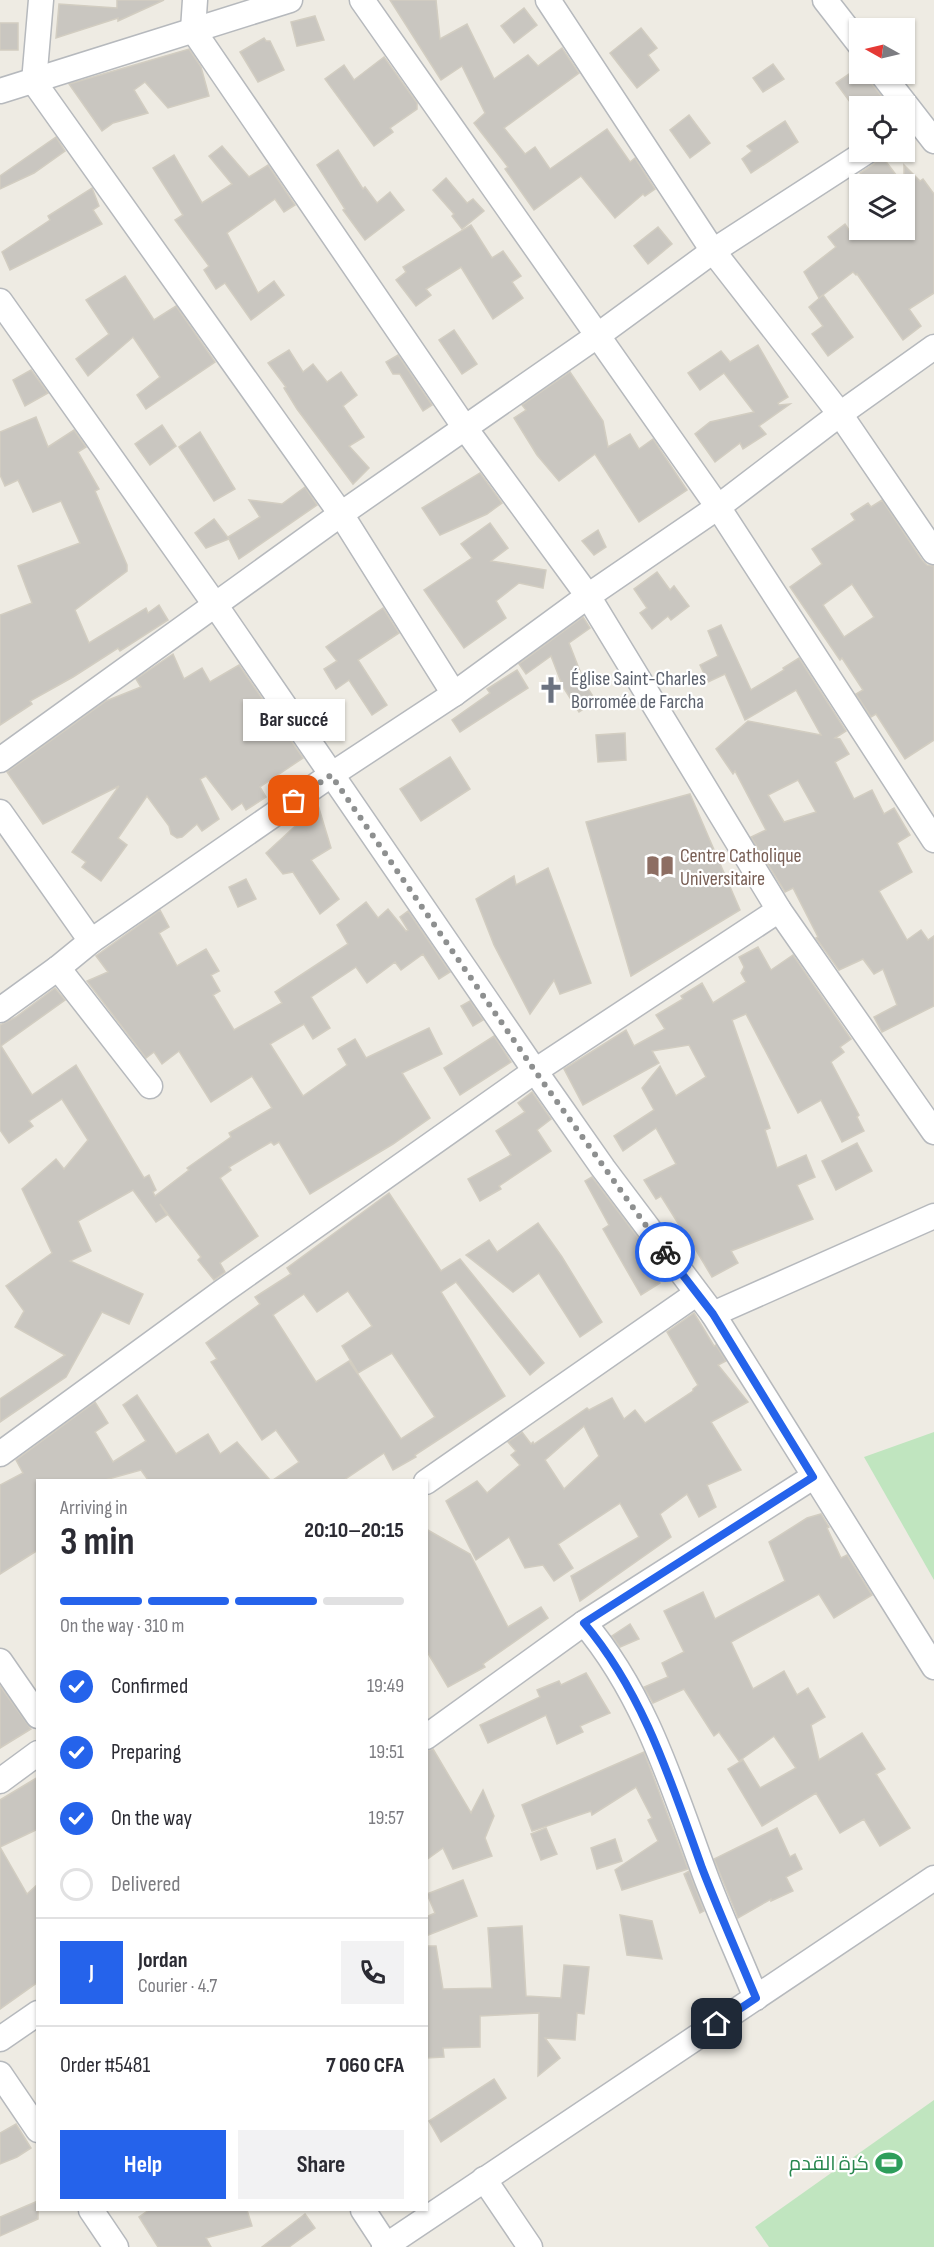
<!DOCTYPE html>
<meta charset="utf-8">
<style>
:root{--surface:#fff;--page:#f2f2f3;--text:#2b2b33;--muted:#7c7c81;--line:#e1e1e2;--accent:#2563eb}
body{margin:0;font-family:"Sofia Sans Condensed",Cairo,sans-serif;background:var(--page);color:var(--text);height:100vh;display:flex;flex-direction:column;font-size:22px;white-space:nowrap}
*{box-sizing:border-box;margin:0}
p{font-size:20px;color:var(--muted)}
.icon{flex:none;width:33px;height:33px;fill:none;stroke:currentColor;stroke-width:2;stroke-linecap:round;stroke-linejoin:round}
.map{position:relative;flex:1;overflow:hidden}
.details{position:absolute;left:36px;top:1479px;width:392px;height:732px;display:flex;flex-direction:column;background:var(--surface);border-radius:0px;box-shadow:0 2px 4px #0004}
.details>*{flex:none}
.needle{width:39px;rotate:278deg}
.controls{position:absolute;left:849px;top:18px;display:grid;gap:12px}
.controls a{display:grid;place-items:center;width:66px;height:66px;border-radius:0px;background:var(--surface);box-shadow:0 2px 4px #0004;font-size:30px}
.pin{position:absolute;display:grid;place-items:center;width:51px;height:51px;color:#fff;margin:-26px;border-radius:12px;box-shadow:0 3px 9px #0006}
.courier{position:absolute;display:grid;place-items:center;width:60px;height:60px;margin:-30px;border:4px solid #2563eb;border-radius:50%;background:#fff;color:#222;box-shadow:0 2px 8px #0007}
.bubble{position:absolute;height:42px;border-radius:0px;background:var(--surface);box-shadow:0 2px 4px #0004;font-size:20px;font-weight:700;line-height:42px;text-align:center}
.summary em{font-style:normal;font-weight:700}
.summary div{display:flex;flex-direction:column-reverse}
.summary{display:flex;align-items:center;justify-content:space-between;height:102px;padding:0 24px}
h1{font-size:39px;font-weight:700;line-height:45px}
.bar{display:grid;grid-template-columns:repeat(4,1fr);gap:9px 6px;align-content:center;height:72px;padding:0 24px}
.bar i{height:8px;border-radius:4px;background:var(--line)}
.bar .current{background:var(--accent)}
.bar p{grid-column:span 4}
.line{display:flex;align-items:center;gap:15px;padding:0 24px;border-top:2px solid var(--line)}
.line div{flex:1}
.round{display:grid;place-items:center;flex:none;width:63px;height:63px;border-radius:0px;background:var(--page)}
ol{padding:0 24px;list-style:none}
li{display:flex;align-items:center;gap:18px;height:66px}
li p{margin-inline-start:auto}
li .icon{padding:6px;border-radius:50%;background:var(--accent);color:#fff;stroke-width:4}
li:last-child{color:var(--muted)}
li i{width:33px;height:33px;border:3px solid var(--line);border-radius:50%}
.button{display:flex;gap:12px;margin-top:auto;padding:12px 24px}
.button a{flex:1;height:69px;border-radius:0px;background:var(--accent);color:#fff;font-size:24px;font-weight:700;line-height:69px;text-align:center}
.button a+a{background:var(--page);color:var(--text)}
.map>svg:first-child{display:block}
.green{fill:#c0e5bf}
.building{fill:#c9c6c0;stroke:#d2cdc1;stroke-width:1.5;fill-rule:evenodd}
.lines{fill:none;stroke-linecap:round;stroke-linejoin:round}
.street-casing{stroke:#b6b9bd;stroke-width:27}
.street{stroke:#fff;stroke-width:24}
.done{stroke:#8e9090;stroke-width:6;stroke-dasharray:0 10.8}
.route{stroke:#2563eb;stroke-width:8}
.labels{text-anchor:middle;stroke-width:4.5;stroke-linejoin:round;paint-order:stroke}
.worship-label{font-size:20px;fill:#5b616d;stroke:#fff;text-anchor:start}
.education-label{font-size:20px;fill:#785e54;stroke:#fff;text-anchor:start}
.leisure-label{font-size:20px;fill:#27864d;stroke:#fff;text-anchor:end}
</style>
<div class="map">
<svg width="934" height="2247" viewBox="0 0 934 2247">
<rect width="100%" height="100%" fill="#eeebe3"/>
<g class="green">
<path d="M934 1432V1580L864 1457Z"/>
<path d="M934 2100V2247H769L755 2227Z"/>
</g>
<g class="building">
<path d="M117 0H164L118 21V18L56 38 59 4 117 8Z"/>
<path d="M390 0H436L440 39 467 24 494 79 528 55 538 66 562 48 579 73 504 128 525 154 535 147 550 169 607 129 630 162 635 158 655 189 645 196 643 194 615 218 581 176 534 210 505 169 508 167 474 123 485 113 462 66 441 80Z"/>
<path d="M524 8 537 25 514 43 501 26Z"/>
<path d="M315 16 324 40 297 46 291 22Z"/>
<rect x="0" y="23" width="18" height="27"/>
<path d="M641 28 657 48 648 55 659 70 637 88 610 53Z"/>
<path d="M264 38 266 41H270L284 70 258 82 240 52Z"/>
<path d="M189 49 201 67 209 96 168 108 145 82 134 90 148 113 113 123 102 131 69 84Z"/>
<path d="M384 57 417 103V109L390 128 393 132 374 146 325 79 344 65 354 80Z"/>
<path d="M773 64 784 79 763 92 753 78Z"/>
<path d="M849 74H868L871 83 889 106H853L836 83Z"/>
<path d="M689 115 710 143 690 158 670 130Z"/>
<path d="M785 121 798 142 751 173 742 159 752 151 747 146Z"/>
<path d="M56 137 65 151 34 173 0 189V176Z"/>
<path d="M222 146 249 177 268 165 295 205 284 212 275 199 227 233 258 293 274 281 284 295 251 320 225 283 216 289 204 270 209 266 175 220 183 215 153 168 174 155 202 203 232 184 209 156Z"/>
<path d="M338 150 363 189 365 187 377 203 390 192 404 210 365 240 343 210 345 209 317 165Z"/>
<path d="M879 155H881L903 184H868L860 173 874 164Z"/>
<path d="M904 165 920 181 923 179 934 194V293L909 309 921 326 903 340 857 274 856 275 853 272 819 298 804 272 836 247 828 237 845 224 849 230H904Z"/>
<path d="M446 178 467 203 473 199 484 211 462 229 452 216 454 214 433 190Z"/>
<path d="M92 188 99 206 93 210 102 224 10 270 2 252 50 220 48 216Z"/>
<path d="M471 225 492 258 503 251 521 276 512 282 523 298 493 319 461 267 426 289 431 295 416 306 396 280 406 272 403 267Z"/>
<path d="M658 227 672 244 648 264 634 246Z"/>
<path d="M125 276 154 320 176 306 215 362 146 409 137 395 160 377 133 337 88 376 76 359 109 334 86 300Z"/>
<path d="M823 295 853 337 828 356 812 334 823 326 809 307Z"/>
<path d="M454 330 477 364 462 374 439 340Z"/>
<path d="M758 345 788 397 778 403 779 405 790 404 759 426 766 434 743 449 740 443 715 462 695 434 710 422 754 412 724 373 700 390 688 373 721 351 730 362Z"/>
<path d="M289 350 303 372 313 364 327 382 341 372 357 395 343 406 364 437 349 446 369 468 353 484 297 409 284 388 286 387 268 363Z"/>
<path d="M398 355 432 405 423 411 400 374H393L386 362Z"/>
<path d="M31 370 48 393 25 406 13 380Z"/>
<path d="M570 372 603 421 608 447 630 434 639 449 653 439 687 490 639 522 595 454 559 481 537 455 514 418 526 410 522 405Z"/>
<path d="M36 417 48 447 74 430 86 447 78 452 99 489 95 491 127 565V571L75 610 89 643 146 608 148 613 159 605 168 620 120 651 118 648 73 677 30 701 32 704 0 725V615L32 603 18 566 80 543 61 501 33 512 18 480 5 486 0 475V432Z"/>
<path d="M162 425 176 446 150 465 135 444Z"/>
<path d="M200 432 235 489 214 501 179 447Z"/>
<path d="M480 473 502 503 487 514 440 535 422 508Z"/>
<path d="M305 487 317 505 239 559 228 537 260 517 249 500 282 504Z"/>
<path d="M882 500 922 560 927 565 934 566V740L905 759 876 714 871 717 856 694 863 690 842 658 840 660 790 587 822 564 812 549 855 520 851 514 868 503 871 507ZM852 584 874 617 844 637 823 605Z"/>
<path d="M214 519 229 539 206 548 195 533Z"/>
<path d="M490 523 508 548 491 561 546 570 543 588 519 583 496 601 506 618 464 648 424 590 472 558 461 544Z"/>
<path d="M598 530 606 547 594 555 582 541Z"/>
<path d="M657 572 670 590 674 586 689 606 671 620 668 616 652 629 640 613 647 608 634 589Z"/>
<path d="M383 608 399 633 358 660 387 705 372 715 349 680 336 689 324 669 337 661 326 647Z"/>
<path d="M583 617 590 628 569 643 585 684 596 701 579 712 563 687 551 656 526 674 519 664Z"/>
<path d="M721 625 751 690 784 670 783 668 799 658 846 731 835 738 840 739 849 754 835 762 854 799 872 790 884 814 894 808 910 835 897 843 912 872 879 891 907 940 921 930 928 940 934 936V1006L882 1032 874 1017 897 1005 883 969 874 974 863 959 839 970 816 938 818 937 793 888 785 892 751 837 766 830 735 771 733 774 716 749 748 721 821 735 796 690 745 720 725 674 708 682 700 665 718 656 708 631ZM798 780 816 812 784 822 768 795Z"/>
<path d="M173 654 184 679 202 668 210 682 239 665 303 758 260 787 266 797 246 810 242 803 232 810 206 776 200 779 219 819 202 831 197 824 182 837 177 838 171 834 169 826 147 796 118 838 127 845 101 881 82 867 86 862 72 852 119 786 43 824 7 772 106 701 141 687 136 679Z"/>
<path d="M517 670 528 688 460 732 452 720 490 693 487 689Z"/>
<path d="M625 733 626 760 598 762 596 735Z"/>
<path d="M450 757 470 789 421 821 400 789Z"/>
<path d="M690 794 740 910 631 976 586 822Z"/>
<path d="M318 805 331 848 311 860 339 899 320 914 293 872 283 874 266 853Z"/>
<path d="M548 868 591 983 560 994 554 980 530 1014 494 945 476 899 514 876 516 885Z"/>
<path d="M246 879 256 899 238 907 229 887Z"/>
<path d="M366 902 378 918 388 909 406 931 408 930 400 917 408 911 450 972 439 979 423 954 401 970 395 962 367 983 356 967 311 997 330 1028 313 1039 304 1024 270 1044 303 1096 347 1065 338 1049 355 1039 366 1058 429 1028 442 1054 402 1073 430 1118 393 1144 310 1194 279 1142 274 1145 271 1142 229 1167 231 1170 220 1178 258 1236 220 1263 225 1272 214 1280 198 1260 201 1257 160 1204 167 1215 156 1222 133 1190 78 1221 91 1251 70 1261 143 1294 129 1324 102 1312 66 1377 0 1422V1399L65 1355 15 1327 24 1311 6 1286 52 1253 22 1189 56 1159 64 1169 88 1140 62 1099 29 1121 33 1126 9 1143 0 1130V1025L16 1017 55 988 65 1000 1 1046 32 1095 76 1065 144 1178 149 1175 156 1190 153 1192 155 1196 189 1170 187 1168 231 1137 229 1133 272 1108 252 1076 211 1102 179 1051 162 1064 154 1052 146 1058 87 981 108 972 96 956 160 910 169 927 159 933 177 966 206 949 219 971 211 975 220 991 213 995 234 1030 282 1003 275 992 348 944 337 925Z"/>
<path d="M758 947 771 970 793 955 851 1039 840 1047 844 1052 831 1062 859 1115 857 1117 864 1131 842 1142 821 1100 798 1113 746 1014 732 1020 770 1128 765 1130 777 1168 806 1155 815 1177 797 1185 813 1219 731 1251 738 1263 712 1277 687 1235 686 1236 661 1196 656 1199 644 1180 676 1164 656 1128 623 1151 614 1136 654 1110 642 1088 660 1066 676 1096 706 1077 689 1045 652 1051 659 1063 583 1105 564 1069 626 1030 634 1046 665 1029 656 1015 683 999 681 996 702 983 713 1003 746 982 741 973 744 967 739 957Z"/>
<path d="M470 1001 483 1020 473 1026 461 1006Z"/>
<path d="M494 1036 511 1062 460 1095 444 1068Z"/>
<path d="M532 1092 551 1119 537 1130 551 1151 499 1186 501 1189 480 1201 468 1179 511 1155 496 1131 525 1112 518 1103Z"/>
<path d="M857 1143 872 1171 836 1190 822 1161Z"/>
<path d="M592 1177 651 1255 644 1259 660 1283 641 1295 603 1229 609 1225 585 1181Z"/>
<path d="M389 1193 441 1271 460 1259 544 1363 530 1375 456 1282 441 1292 505 1396 415 1455 416 1457 393 1470 384 1453 344 1480H273L299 1462 276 1430 262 1440 211 1362 217 1359 206 1343 260 1304 255 1297 291 1274 287 1268ZM348 1291 372 1326 342 1346 358 1373 392 1353 435 1417 401 1439 349 1361 316 1382 273 1315 304 1294 317 1312Z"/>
<path d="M538 1223 562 1257 602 1322 580 1337 539 1273 513 1292 466 1255 489 1240 497 1252Z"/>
<path d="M694 1313 714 1346 716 1345 726 1361 718 1365 748 1402 711 1422 741 1470 707 1485 716 1507 699 1517 687 1494 660 1514 671 1537 580 1601 571 1576 639 1537 620 1503 558 1544 573 1568 554 1581 543 1565 525 1568 509 1537 476 1560 446 1501 477 1481 487 1493 520 1465 511 1455 516 1451 508 1442 522 1432 531 1444 533 1442 534 1444 587 1408 589 1410 612 1398 624 1419 635 1410 645 1423 693 1391V1389L698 1385 667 1332ZM584 1426 599 1456 564 1489 545 1460Z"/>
<path d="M137 1395 176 1454 208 1434 220 1454 237 1442 270 1480H148L141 1470 105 1480H38V1550L0 1574V1485L23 1473 16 1460 95 1402 108 1423 95 1432 113 1462 146 1441 123 1405Z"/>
<path d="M821 1514 829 1527 827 1528 841 1558 847 1555 872 1595 834 1618 819 1594 731 1642 753 1689 784 1671 797 1695 808 1688 825 1717 811 1725 819 1760 862 1733 885 1769 876 1774 910 1828 880 1846 864 1819 840 1833 816 1793 762 1826 728 1769 743 1760 760 1788 796 1768 774 1736 739 1761 719 1732 714 1736 684 1689 653 1703 644 1687 668 1677 662 1663 684 1652 664 1611 703 1592 715 1619 785 1581 769 1542 807 1518Z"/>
<path d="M426 1529 470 1554 508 1627 541 1607 548 1618 483 1664 485 1667 448 1687 426 1650Z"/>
<path d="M630 1624 639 1639 620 1647 612 1636Z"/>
<path d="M586 1673 610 1713 580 1726 583 1732 557 1744 546 1715 488 1743 480 1725 540 1697 537 1690 559 1681 561 1685Z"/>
<path d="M0 1686 31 1729 0 1748Z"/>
<path d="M433 1749 471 1813 483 1790 494 1816 485 1838 492 1856 453 1869 443 1848 426 1860V1751Z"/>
<path d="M644 1752 688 1869 622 1890 615 1870 658 1841 648 1820 652 1818 636 1787 592 1815 591 1811 532 1831 522 1805Z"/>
<path d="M38 1777V1829L0 1847 27 1894 38 1884V1982L0 2009V1800Z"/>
<path d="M546 1828 557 1854 541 1860 531 1834Z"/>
<path d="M777 1828 790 1857 795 1854 802 1869 786 1877 793 1891 771 1901V1899L738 1918 714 1859Z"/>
<path d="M615 1839 622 1861 597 1869 591 1848Z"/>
<path d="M689 1871 704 1911 700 1913 684 1874Z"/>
<path d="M463 1880 477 1916 426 1936V1917L435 1913 427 1894Z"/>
<path d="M620 1915 652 1921 662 1959 627 1955Z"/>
<path d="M522 1926 526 1996 561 1998 564 1965 589 1967 584 2014 577 2013 575 2040 545 2038 560 2058 538 2076 539 2013 480 2016V2047L443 2048 444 2057 426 2058V1946H436L443 1989 492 1988 488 1928Z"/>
<path d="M494 2079 506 2098 441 2142 429 2121Z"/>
<path d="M16 2124 31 2148 17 2157 0 2164V2133Z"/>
<path d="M38 2201V2219L0 2236V2217Z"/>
<path d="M149 2210H247L252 2226 206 2238 211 2247H158L139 2217Z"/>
<path d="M305 2214 315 2228 289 2247H262Z"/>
</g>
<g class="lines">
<defs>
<g id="street">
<path d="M41 0 34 82 341 514 454 694"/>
<path d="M195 0 193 30 465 428 588 596 779 910 934 1132"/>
<path d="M362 0 718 507 934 840"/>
<path d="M548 0 713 251 840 414 934 552"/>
<path d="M825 0 860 45"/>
<path d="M882 74 934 141"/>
<path d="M0 91 290 0"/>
<path d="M0 301 216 606 535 1071 603 1168 713 1314 934 1667"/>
<path d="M0 760 341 514 597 336 713 251 866 152"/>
<path d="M0 812 91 941"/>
<path d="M58 968 150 1086"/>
<path d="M0 1010 58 968 91 941 331 775 454 694 588 596 718 507 840 414 934 347"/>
<path d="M713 1314 934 1216"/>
<path d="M0 1454 222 1292 535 1071 779 910"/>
<path d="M426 1482 696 1294"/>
<path d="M584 1623C645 1695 672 1785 704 1872 720 1915 739 1956 756 1998"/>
<path d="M0 1661 38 1716"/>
<path d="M426 1737 584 1623 813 1477"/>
<path d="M0 1781 38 1753"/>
<path d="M0 2039 38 2013"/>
<path d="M0 2074 38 2130"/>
<path d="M484 2179 530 2247"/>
<path d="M91 2210 116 2247"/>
<path d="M363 2210 386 2245"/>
<path d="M384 2247 934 1878"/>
</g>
</defs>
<use href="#street" class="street-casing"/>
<use href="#street" class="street"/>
</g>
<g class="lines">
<path class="done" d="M294 801 331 775 535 1071 665 1252"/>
<path class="route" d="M665 1252 713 1314 813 1477 584 1623C644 1694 671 1782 702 1868 719 1912 738 1955 756 1998L717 2024"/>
</g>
<defs>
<symbol id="church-bare" viewBox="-9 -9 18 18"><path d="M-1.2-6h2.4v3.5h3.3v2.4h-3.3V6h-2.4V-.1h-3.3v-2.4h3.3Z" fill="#6b7280" stroke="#fff" stroke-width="2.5" paint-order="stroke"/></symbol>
<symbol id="library-bare" viewBox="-9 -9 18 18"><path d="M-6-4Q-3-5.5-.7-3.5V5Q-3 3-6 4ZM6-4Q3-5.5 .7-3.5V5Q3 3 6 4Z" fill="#8d6e63" stroke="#fff" stroke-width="2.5" paint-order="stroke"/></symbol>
<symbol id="stadium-bare" viewBox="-9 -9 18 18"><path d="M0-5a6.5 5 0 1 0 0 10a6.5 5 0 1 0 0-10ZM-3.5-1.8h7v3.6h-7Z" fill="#2e9e5b" stroke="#fff" stroke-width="2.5" paint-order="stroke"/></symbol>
</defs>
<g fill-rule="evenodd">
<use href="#church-bare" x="532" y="671" width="38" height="38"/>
<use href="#library-bare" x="641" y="847" width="38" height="38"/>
<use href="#stadium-bare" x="870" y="2144" width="38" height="38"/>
</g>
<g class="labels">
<g class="worship-label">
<text x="571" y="685">Église Saint-Charles<tspan x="571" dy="23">Borromée de Farcha</tspan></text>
</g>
<g class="education-label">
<text x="680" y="862">Centre Catholique<tspan x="680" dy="23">Universitaire</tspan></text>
</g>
<g class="leisure-label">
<text x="869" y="2170">كرة القدم</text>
</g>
</g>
</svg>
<div class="controls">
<a><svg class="needle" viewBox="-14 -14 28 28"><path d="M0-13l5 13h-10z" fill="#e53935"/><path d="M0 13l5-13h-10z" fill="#7c7c81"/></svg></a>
<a><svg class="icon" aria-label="locate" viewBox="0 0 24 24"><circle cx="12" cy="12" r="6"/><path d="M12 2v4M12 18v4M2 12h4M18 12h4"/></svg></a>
<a><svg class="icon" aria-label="layers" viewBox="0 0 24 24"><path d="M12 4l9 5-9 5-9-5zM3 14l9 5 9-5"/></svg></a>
</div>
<div class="pin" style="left:294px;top:801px;background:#ea580c"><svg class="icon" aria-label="bag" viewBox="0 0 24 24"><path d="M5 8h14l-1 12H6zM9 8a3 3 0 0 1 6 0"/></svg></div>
<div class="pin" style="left:717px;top:2024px;background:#1f2937"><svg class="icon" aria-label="home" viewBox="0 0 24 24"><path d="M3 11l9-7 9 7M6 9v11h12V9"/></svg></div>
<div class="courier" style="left:665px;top:1252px"><svg class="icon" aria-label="bike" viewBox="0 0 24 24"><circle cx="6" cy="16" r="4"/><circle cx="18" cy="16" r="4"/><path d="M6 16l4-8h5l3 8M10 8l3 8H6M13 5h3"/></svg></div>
<div class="bubble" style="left:243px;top:699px;width:102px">Bar succé</div>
<section class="details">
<div class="summary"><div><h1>3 min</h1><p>Arriving in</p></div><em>20:10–20:15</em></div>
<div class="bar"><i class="current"></i><i class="current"></i><i class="current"></i><i></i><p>On the way · 310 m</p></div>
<ol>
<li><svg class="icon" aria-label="check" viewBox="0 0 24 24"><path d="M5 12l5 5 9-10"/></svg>Confirmed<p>19:49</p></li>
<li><svg class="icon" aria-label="check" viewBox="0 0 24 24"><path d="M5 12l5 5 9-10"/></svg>Preparing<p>19:51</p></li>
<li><svg class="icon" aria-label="check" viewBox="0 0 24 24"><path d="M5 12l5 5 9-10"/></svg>On the way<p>19:57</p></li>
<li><i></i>Delivered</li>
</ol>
<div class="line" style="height:108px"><b class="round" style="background:var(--accent);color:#fff">J</b><div><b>Jordan</b><p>Courier · 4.7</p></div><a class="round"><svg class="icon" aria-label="phone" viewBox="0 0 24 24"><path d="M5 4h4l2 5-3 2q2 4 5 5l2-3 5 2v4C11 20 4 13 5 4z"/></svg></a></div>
<div class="line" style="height:78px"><div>Order #5481</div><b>7 060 CFA</b></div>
<div class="button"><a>Help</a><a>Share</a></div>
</section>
</div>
